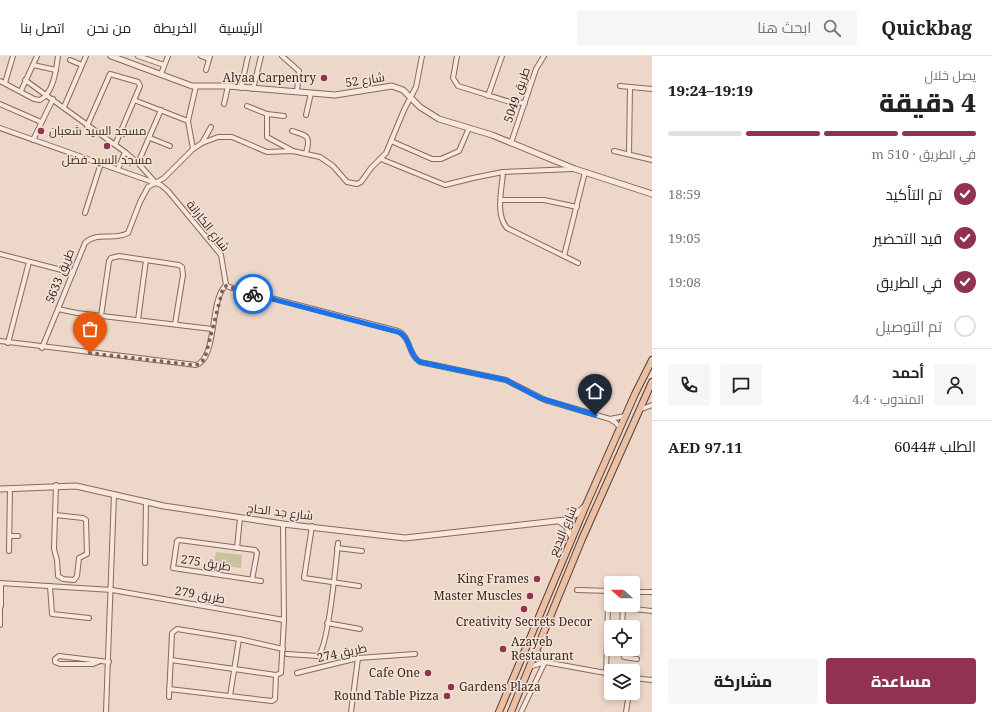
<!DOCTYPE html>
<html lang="ar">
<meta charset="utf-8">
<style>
:root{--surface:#fff;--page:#f6f6f6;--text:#222;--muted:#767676;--line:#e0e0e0;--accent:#913350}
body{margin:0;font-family:"Noto Serif",Cairo,serif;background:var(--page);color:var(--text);direction:rtl;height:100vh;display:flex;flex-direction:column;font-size:15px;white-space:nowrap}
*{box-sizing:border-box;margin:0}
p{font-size:13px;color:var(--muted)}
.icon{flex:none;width:22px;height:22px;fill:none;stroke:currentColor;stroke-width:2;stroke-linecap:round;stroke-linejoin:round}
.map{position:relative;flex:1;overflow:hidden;direction:ltr}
.drawer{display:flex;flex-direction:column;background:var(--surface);width:340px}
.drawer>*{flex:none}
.needle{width:26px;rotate:291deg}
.fabs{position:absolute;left:604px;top:520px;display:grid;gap:8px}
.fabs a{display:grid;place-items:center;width:36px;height:36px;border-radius:4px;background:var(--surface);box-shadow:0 2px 6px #0003;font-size:20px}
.pin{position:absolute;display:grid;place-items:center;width:34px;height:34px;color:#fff;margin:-41px -17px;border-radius:50% 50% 50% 0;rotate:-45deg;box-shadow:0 0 4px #0007}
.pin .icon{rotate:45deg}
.courier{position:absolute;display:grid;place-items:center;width:40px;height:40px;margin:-20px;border:3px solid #1a73e8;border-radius:50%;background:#fff;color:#222;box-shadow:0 1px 5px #0007}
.headline em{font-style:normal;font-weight:800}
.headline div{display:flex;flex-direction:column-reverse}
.headline{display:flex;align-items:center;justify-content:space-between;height:68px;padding:0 16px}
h1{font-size:26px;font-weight:800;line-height:30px}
.bar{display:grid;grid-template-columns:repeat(4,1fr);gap:6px 4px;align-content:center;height:48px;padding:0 16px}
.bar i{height:5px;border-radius:3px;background:var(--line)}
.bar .selected{background:var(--accent)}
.bar p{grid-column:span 4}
.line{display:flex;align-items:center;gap:10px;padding:0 16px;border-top:1px solid var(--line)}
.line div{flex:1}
.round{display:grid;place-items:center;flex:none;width:42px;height:42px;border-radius:4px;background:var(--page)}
ol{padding:0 16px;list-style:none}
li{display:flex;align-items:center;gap:12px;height:44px}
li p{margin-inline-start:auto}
li .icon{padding:4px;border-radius:50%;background:var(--accent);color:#fff;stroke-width:4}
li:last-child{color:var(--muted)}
li i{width:22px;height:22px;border:2px solid var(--line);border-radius:50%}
.button{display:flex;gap:8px;margin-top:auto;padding:8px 16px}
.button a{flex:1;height:46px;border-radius:4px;background:var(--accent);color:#fff;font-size:16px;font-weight:800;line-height:46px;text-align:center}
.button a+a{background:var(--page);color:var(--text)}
header{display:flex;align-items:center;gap:24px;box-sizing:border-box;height:56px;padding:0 20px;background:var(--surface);border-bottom:1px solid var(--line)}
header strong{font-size:19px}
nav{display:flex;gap:22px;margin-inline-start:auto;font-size:14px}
.search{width:280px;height:36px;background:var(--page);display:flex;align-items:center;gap:10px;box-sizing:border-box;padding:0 14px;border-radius:4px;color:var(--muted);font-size:15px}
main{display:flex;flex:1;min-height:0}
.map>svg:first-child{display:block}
.green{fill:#c9c29e}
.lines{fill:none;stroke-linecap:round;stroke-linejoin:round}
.minor-casing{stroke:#87695f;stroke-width:6}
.tertiary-casing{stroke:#87695f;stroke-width:7}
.primary-casing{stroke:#553933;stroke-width:8}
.minor{stroke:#f7e7dc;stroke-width:4}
.tertiary{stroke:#f7e7dc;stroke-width:5}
.primary{stroke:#ebc1a5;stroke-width:6}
.done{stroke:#77645c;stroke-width:4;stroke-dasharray:0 7.2}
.route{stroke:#1a73e8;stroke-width:5}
.poi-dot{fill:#913350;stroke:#f4e4d8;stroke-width:1.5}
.labels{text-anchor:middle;stroke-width:3;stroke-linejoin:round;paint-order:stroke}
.poi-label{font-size:12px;fill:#382621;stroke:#f4e4d8;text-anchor:end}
.street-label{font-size:12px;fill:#382621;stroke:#f4e4d8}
</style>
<header>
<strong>Quickbag</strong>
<div class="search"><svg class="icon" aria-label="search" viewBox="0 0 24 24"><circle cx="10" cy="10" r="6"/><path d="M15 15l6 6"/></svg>ابحث هنا</div>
<nav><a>الرئيسية</a><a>الخريطة</a><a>من نحن</a><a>اتصل بنا</a></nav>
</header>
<main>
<section class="drawer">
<div class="headline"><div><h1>4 دقيقة</h1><p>يصل خلال</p></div><em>19:19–19:24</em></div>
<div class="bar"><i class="selected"></i><i class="selected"></i><i class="selected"></i><i></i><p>في الطريق · 510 m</p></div>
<ol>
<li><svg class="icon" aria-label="check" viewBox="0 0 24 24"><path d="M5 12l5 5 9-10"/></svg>تم التأكيد<p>18:59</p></li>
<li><svg class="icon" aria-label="check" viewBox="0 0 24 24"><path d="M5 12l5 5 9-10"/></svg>قيد التحضير<p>19:05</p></li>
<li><svg class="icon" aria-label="check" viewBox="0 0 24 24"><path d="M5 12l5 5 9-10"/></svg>في الطريق<p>19:08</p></li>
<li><i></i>تم التوصيل</li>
</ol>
<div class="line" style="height:72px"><a class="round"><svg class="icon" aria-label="person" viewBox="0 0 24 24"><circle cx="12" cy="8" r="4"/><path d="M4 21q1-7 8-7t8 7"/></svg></a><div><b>أحمد</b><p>المندوب · 4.4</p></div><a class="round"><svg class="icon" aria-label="chat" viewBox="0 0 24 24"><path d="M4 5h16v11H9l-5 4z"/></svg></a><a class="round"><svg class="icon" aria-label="phone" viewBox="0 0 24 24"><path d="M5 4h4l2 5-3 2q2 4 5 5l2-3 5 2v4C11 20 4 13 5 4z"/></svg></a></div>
<div class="line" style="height:52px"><div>الطلب #6044</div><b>AED 97.11</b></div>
<div class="button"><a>مساعدة</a><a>مشاركة</a></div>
</section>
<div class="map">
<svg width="652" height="656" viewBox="0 0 652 656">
<rect width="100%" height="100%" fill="#ecd7c9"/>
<path class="green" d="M216 496 242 499 241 512 214 508Z"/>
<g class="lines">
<defs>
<g id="minor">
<path d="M138 0 164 9"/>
<path d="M201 0 209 3"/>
<path d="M282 0 299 15 297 35"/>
<path d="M457 0 453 22 458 30 510 46 525 47"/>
<path d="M70 4 82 9"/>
<path d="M33 9 56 14"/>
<path d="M206 14 210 0"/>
<path d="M161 18 168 0"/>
<path d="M25 24 125 96 138 107 155 126"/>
<path d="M0 25 34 43 40 44C54 36 56 14 58 0"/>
<path d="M5 27 13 0"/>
<path d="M620 30 652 33"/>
<path d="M241 32 248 0"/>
<path d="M253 33 261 0"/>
<path d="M21 35 37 0"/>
<path d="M488 40 502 0"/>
<path d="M134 44 188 65"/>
<path d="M0 48 41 66"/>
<path d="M224 48 228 30"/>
<path d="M247 50 267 58V81L293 95"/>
<path d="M64 51 86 0"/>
<path d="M267 58 284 60"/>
<path d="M306 59 311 37"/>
<path d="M87 70 110 18 138 26 140 30 115 89"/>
<path d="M0 72 161 129 168 135 221 199 226 229 229 231 398 275C411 281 408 299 420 306L506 324 545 344 610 363 616 367 620 372"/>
<path d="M292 75C308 80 311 80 306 97"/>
<path d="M150 82 170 90"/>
<path d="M33 84 53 43"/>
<path d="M391 85 432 103H441L459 95 469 72"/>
<path d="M202 87 211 71"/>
<path d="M511 87 536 13 544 0"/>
<path d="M193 93 188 65 196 30"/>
<path d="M614 95 652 104"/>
<path d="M629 98 630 31"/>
<path d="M381 103 445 129 473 122 503 116 573 113"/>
<path d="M138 107 161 54"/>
<path d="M118 113 125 96"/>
<path d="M503 116C502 134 495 158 507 172L578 207"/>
<path d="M501 144H544L577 151"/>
<path d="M85 157 101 107"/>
<path d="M0 198 73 217"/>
<path d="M564 200 585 116"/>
<path d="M58 253 77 257 212 273"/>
<path d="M101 260 109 205 111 202 119 200 179 209 182 211 183 219 175 268"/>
<path d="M138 264 146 204"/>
<path d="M0 285 196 309C218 302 209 244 226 229"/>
<path d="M8 287 29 206"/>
<path d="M42 292 85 187C97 175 114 185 128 177L140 146 148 131 164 122 193 93 202 87 218 81H232L267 96 293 95 320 101 333 110 347 126 357 128 361 126 371 112 386 97 404 54 416 31 422 0"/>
<path d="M639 354 652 349"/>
<path d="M610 363 625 360"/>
<path d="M55 459 83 462 86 464 87 498 79 502 77 520 74 524 63 523 58 520 57 504 54 493Z"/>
<path d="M55 459 56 429"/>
<path d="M312 470 304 522 359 530"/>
<path d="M10 480H18"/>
<path d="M237 492 240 462"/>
<path d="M337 492 362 495"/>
<path d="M9 495 10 433"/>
<path d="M145 507 146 445"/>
<path d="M252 524 257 497 255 494 179 484 177 485 173 512 261 525"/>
<path d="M0 527 112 534 284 564"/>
<path d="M50 530 52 558 89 562"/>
<path d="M577 534 611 535"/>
<path d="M609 535 608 550 652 555"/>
<path d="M633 536H652"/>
<path d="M0 550V569"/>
<path d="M1 550V527"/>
<path d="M327 567 360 573"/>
<path d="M622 571 623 551"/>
<path d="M536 593 545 606"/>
<path d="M622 593 624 601 637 603"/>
<path d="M287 598 318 600C329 589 336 506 338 487"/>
<path d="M171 604 276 619 281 617 284 564 283 468"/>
<path d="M98 606 93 608H60L55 606V603L59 600 109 606"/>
<path d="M529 611 545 606 611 618"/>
<path d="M297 617 358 602 415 598"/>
<path d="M606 618 608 550"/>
<path d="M633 622 652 624"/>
<path d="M169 633 272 645 275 643 276 619"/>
<path d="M230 640 239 583"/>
<path d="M169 641 172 577 177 573 239 583 283 593"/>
<path d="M106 656 114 438"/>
<path d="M351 656 358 602"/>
<path d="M521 656 545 606"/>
<path d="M626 656 629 637"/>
</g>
<g id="tertiary">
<path d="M111 0 192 30H228L335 39 392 30 403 34 420 51 439 63 492 79 575 113 652 138"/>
<path d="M0 433 76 430 164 450 283 468 405 482 565 464 577 458 584 451"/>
<path d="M559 465 566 470 572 482"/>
</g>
<g id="primary">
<path d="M499 656 586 449 635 338 652 304"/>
<path d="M511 656 582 483 652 326"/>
</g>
</defs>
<use href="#minor" class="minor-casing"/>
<use href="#tertiary" class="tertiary-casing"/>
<use href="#primary" class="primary-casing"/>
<use href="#minor" class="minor"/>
<use href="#tertiary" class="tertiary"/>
<use href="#primary" class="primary"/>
</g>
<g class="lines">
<path class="done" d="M90 297 193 309 200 308 205 302 223 232 226 230 253 238"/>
<path class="route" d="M253 238 398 276C411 281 408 299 420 306L506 324 540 342 595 359"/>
</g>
<g class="poi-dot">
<circle cx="324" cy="22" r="4"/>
<circle cx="41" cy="75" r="4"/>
<circle cx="107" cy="90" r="4"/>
<circle cx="537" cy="523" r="4"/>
<circle cx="530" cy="540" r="4"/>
<circle cx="524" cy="553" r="4"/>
<circle cx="503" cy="593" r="4"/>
<circle cx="428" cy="617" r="4"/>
<circle cx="451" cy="631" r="4"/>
<circle cx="447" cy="640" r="4"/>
</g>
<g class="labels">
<g class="poi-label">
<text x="316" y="26">Alyaa Carpentry</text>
<text x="49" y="79" text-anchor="start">مسجد السيد شعبان</text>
<text x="107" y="108" text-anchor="middle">مسجد السيد فضل</text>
<text x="529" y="527">King Frames</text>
<text x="522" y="544">Master Muscles</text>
<text x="524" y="570" text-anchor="middle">Creativity Secrets Decor</text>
<text x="511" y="590" text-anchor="start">Azayeb<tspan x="511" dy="14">Restaurant</tspan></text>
<text x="420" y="621">Cafe One</text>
<text x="459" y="635" text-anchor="start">Gardens Plaza</text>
<text x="439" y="644">Round Table Pizza</text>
</g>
<g class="street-label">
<text transform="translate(365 24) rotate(-9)" y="4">شارع 52</text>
<text transform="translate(517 39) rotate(-71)" y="4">طريق 5049</text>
<text transform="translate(208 170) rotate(52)" y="4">شارع الكارانة</text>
<text transform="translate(60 220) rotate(-68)" y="4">طريق 5633</text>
<text transform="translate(280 456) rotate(7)" y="4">شارع جد الحاج</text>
<text transform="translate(563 475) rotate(-67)" y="4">شارع البديع</text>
<text transform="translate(206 507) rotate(9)" y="4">طريق 275</text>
<text transform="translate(200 539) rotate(10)" y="4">طريق 279</text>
<text transform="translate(342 597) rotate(-12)" y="4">طريق 274</text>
</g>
</g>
</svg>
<div class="fabs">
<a><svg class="needle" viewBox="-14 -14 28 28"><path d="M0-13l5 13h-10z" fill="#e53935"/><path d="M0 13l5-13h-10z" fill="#767676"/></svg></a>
<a><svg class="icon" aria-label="locate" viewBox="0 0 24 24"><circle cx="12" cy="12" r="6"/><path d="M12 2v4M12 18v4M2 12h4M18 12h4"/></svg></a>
<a><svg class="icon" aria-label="layers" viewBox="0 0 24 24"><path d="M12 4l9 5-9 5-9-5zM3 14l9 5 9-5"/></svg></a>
</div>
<div class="pin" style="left:90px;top:297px;background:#ea580c"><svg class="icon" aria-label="bag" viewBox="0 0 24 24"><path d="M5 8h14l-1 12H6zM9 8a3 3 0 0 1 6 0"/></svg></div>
<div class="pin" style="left:595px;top:359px;background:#1f2937"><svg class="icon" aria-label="home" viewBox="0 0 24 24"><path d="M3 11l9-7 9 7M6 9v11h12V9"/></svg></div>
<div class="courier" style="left:253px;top:238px"><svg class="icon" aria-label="bike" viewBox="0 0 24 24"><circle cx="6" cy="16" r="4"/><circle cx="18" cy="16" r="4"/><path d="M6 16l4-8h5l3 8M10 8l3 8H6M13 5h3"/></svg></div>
</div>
</main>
